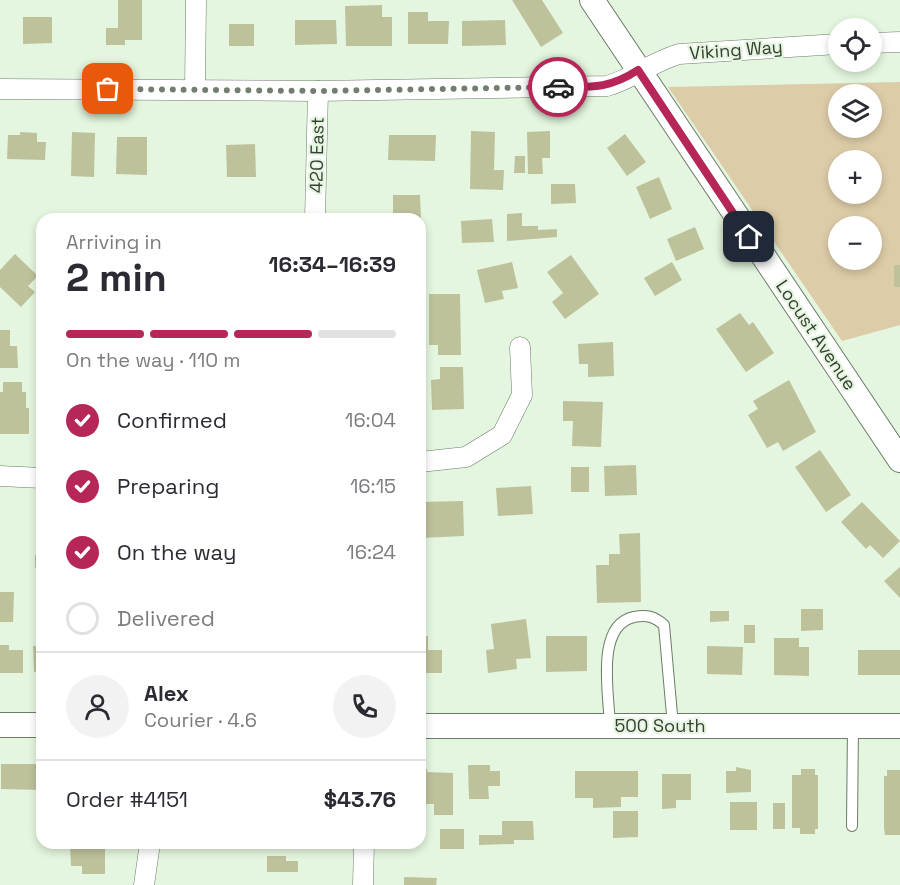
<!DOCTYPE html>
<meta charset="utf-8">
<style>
:root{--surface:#fff;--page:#f2f2f3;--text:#2b2b33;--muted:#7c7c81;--line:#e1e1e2;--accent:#b62656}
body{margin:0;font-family:"Space Grotesk",sans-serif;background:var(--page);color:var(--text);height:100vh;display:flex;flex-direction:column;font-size:22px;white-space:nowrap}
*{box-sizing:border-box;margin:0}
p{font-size:20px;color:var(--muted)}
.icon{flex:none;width:33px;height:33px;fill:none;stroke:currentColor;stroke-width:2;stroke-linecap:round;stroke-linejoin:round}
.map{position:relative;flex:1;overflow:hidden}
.panel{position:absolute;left:36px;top:213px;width:390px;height:636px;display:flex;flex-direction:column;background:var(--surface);border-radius:18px;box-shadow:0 3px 9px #0003}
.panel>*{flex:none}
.buttons{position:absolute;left:828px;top:18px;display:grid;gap:12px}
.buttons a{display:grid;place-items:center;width:54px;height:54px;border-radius:50%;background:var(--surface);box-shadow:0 3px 9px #0003;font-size:30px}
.pin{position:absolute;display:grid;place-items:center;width:51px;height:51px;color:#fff;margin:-26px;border-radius:12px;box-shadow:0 3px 9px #0006}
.courier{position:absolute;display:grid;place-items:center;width:60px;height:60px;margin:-30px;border:4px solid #b62656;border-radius:50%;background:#fff;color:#222;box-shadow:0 2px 8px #0007}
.summary em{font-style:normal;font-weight:800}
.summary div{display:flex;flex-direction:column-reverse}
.summary{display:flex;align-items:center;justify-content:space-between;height:102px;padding:0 30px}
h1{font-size:39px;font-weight:800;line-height:45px}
.bar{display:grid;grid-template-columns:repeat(4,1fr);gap:9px 6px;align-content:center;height:72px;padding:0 30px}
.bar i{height:8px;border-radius:4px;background:var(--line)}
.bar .on{background:var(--accent)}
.bar p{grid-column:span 4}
.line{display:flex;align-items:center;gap:15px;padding:0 30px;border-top:2px solid var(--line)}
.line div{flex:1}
.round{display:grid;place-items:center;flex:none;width:63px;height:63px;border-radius:32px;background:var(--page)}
ol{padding:0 30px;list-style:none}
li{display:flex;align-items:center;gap:18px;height:66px}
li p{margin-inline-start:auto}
li .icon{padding:6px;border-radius:50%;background:var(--accent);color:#fff;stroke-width:4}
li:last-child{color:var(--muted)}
li i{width:33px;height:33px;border:3px solid var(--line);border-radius:50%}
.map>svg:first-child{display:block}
.green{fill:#ddcca8;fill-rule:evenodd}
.building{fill:#bec29b}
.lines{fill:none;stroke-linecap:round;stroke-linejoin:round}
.service-casing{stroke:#6c7c67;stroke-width:12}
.minor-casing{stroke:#6c7c67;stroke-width:21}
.tertiary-casing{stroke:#6c7c67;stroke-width:26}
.service{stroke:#fff;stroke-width:10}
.minor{stroke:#fff;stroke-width:20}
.tertiary{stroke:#fff;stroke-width:24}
.done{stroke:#747e70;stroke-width:6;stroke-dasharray:0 10.8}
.route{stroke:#b62656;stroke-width:8}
.labels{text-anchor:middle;stroke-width:4.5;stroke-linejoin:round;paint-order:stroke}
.street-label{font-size:18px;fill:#373e35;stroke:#e4f6df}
</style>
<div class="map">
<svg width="900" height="885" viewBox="0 0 900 885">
<rect width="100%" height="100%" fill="#e4f6df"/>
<path class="green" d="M900 82V325L842 341 668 87ZM838 94H872V128H838ZM838 160H872V194H838ZM838 226H872V260H838Z"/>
<g class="building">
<path d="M118 0H142V40H125V45H106V28H118Z"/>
<path d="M512 0H542L563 33 541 47Z"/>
<path d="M382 5V17H392V46H346L345 6Z"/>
<path d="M408 12H428V21H449L448 44H408Z"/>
<path d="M23 17H52V43L23 44Z"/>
<path d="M295 20H336L337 44 295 45Z"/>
<path d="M505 20 506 45 462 46V21Z"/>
<rect x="229" y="24" width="25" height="22"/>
<path d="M471 131 495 132 494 170H504L503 190 470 189Z"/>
<path d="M550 131V158H542L543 174H528L527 132Z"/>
<path d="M20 132 37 133V142H46L45 160 7 159 8 135H20Z"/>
<path d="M72 132 95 133 94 177 71 176Z"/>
<path d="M625 134 646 162 627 176 607 148Z"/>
<path d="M389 135H436L435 161 388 160Z"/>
<path d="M117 137H147V175L116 174Z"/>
<path d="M255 144 256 177H227L226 145Z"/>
<path d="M515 156H525V173H514Z"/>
<path d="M659 177 672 209 650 219 636 187Z"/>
<path d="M551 184H575L576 203 551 204Z"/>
<path d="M393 195H420L421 219H393Z"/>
<path d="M522 213V226H538V230L557 229V237L507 241V214Z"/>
<path d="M492 219 494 242 462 243 461 221Z"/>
<path d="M695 227 704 249 676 261 667 239Z"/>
<path d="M15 254 38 276 28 286 35 292 21 307 0 287V270Z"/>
<path d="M571 255 599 294 565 319 552 302 563 293 547 272Z"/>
<path d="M512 262 518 288 502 291 504 299 485 303 477 270Z"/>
<path d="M672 262 682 280 655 296 644 278Z"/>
<rect x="894" y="265" width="6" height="22"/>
<path d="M429 294H460L461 355H438V345H429Z"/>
<path d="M740 313 749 325 753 322 774 353 746 372 716 329Z"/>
<path d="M0 330H10V346H17L18 368H0Z"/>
<path d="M613 342 614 376 588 377V364H579L578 344Z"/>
<path d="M440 367H463L464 409 432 410 431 380 440 379Z"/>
<path d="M789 380 816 432 783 451 778 442 767 448 748 415 758 409 753 401Z"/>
<path d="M3 382H22V392H26V408H29V434H0V392H3Z"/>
<path d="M563 401 603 402 601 447 572 446 573 421H563Z"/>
<path d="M820 450 851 495 826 512 795 467Z"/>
<path d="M636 465 637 495 605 496 604 466Z"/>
<rect x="571" y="467" width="18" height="25"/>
<path d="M531 486 533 514 498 516 496 488Z"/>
<path d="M463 501 464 536 420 538V502Z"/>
<path d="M862 502 900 541 883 558 870 545 866 549 841 522Z"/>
<path d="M640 533 641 602 597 603 596 565H609V554H620L619 534Z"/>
<path d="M35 555H42V567L35 568Z"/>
<path d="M900 567V598L884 581Z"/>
<path d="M0 592H14L13 622H0Z"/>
<path d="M801 609H823V630L801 631Z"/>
<path d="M710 611H729V621L710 622Z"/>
<path d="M526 619 531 658 516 659 517 669 488 673 486 650 494 649 491 624Z"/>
<rect x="744" y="625" width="11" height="18"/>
<path d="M428 636V650H442V673H420V637Z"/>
<path d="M546 636H587V671L546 672Z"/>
<path d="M774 638H799V647H809V676L774 675Z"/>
<path d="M0 645H9V650H23V673H0Z"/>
<path d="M33 646H42V672H34Z"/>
<path d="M707 646 743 647 742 675 707 674Z"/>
<rect x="858" y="650" width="42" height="25"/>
<path d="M1 764H42V790L1 789Z"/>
<path d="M468 765H490V771H500V786H488L489 799H469Z"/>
<path d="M736 767 751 770V792L726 793V771H736Z"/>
<path d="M420 768 427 769V772L453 773V815H434V804H426V812H420Z"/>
<path d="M801 769H815V775H818V829H815V834H800V828H792V775H801Z"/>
<path d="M887 770H900V835H885L884 828V776H887Z"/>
<path d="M575 771H638V797H621V807L593 808V798H575Z"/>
<path d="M662 774H691V800H676V808L662 809Z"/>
<rect x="730" y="802" width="27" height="28"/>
<rect x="773" y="803" width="12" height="26"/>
<path d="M613 811H638V837L613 838Z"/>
<path d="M502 821H533L534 840H514V844L479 845V835H502Z"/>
<rect x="440" y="829" width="24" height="20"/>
<path d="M70 843H105V874H82V866H71Z"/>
<path d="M267 856H286V861H298V872H267Z"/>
<path d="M404 877 437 878 436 885H404Z"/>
</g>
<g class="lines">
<defs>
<g id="service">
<path d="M610 726C609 695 595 625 634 617 647 614 655 617 664 625L673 726"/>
<path d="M852 826 853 726"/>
</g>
<g id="minor">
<path d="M872 43 900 42"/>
<path d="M0 89 318 91 607 86C632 79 652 62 679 54L838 44"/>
<path d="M195 89 196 0"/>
<path d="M315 219 318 91"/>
<path d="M420 462 466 457 502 435 522 395 520 347"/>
<path d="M0 476 42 478"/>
<path d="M144 885 150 843"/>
<path d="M363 885 364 843"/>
</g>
<g id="tertiary">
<path d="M592 0 900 460"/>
<path d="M0 725H42"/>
<path d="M420 726H900"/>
</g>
</defs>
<use href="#service" class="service-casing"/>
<use href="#minor" class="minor-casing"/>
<use href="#tertiary" class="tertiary-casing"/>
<use href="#service" class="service"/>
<use href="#minor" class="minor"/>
<use href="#tertiary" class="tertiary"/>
</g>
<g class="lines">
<path class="done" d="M108 89 318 91 558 87"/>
<path class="route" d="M558 87C591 87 609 89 638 70L749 237"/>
</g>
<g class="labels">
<g class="street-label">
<text transform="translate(736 50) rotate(-4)" y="6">Viking Way</text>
<text transform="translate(317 155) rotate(-89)" y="6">420 East</text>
<text transform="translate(816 335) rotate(56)" y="6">Locust Avenue</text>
<text x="660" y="732">500 South</text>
</g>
</g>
</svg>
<div class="buttons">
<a><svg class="icon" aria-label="locate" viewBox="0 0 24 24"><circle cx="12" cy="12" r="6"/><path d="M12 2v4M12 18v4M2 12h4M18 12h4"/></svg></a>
<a><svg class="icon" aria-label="layers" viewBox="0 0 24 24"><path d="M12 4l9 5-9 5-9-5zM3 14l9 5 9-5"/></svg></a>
<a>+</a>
<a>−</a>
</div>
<div class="pin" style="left:108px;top:89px;background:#ea580c"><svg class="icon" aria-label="bag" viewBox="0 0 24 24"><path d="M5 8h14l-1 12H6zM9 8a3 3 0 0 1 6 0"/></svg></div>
<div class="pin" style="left:749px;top:237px;background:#1f2937"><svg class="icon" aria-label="home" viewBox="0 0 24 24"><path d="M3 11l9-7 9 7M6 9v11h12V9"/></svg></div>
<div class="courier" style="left:558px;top:87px"><svg class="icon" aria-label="car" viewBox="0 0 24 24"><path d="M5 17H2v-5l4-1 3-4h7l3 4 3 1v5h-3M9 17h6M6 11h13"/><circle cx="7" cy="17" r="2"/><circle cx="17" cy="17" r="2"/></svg></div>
<section class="panel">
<div class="summary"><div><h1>2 min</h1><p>Arriving in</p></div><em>16:34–16:39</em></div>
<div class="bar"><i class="on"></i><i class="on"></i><i class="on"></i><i></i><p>On the way · 110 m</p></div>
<ol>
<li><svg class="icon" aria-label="check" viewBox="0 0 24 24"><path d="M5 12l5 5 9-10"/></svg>Confirmed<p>16:04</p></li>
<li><svg class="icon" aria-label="check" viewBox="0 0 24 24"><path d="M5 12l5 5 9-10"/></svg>Preparing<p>16:15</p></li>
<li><svg class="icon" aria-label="check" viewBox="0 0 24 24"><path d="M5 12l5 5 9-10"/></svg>On the way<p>16:24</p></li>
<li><i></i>Delivered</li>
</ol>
<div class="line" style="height:108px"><a class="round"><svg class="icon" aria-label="person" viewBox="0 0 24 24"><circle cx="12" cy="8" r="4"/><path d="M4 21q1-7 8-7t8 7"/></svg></a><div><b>Alex</b><p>Courier · 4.6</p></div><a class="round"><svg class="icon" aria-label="phone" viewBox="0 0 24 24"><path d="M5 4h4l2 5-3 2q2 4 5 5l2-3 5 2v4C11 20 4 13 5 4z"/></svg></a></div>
<div class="line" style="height:78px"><div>Order #4151</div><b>$43.76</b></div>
</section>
</div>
